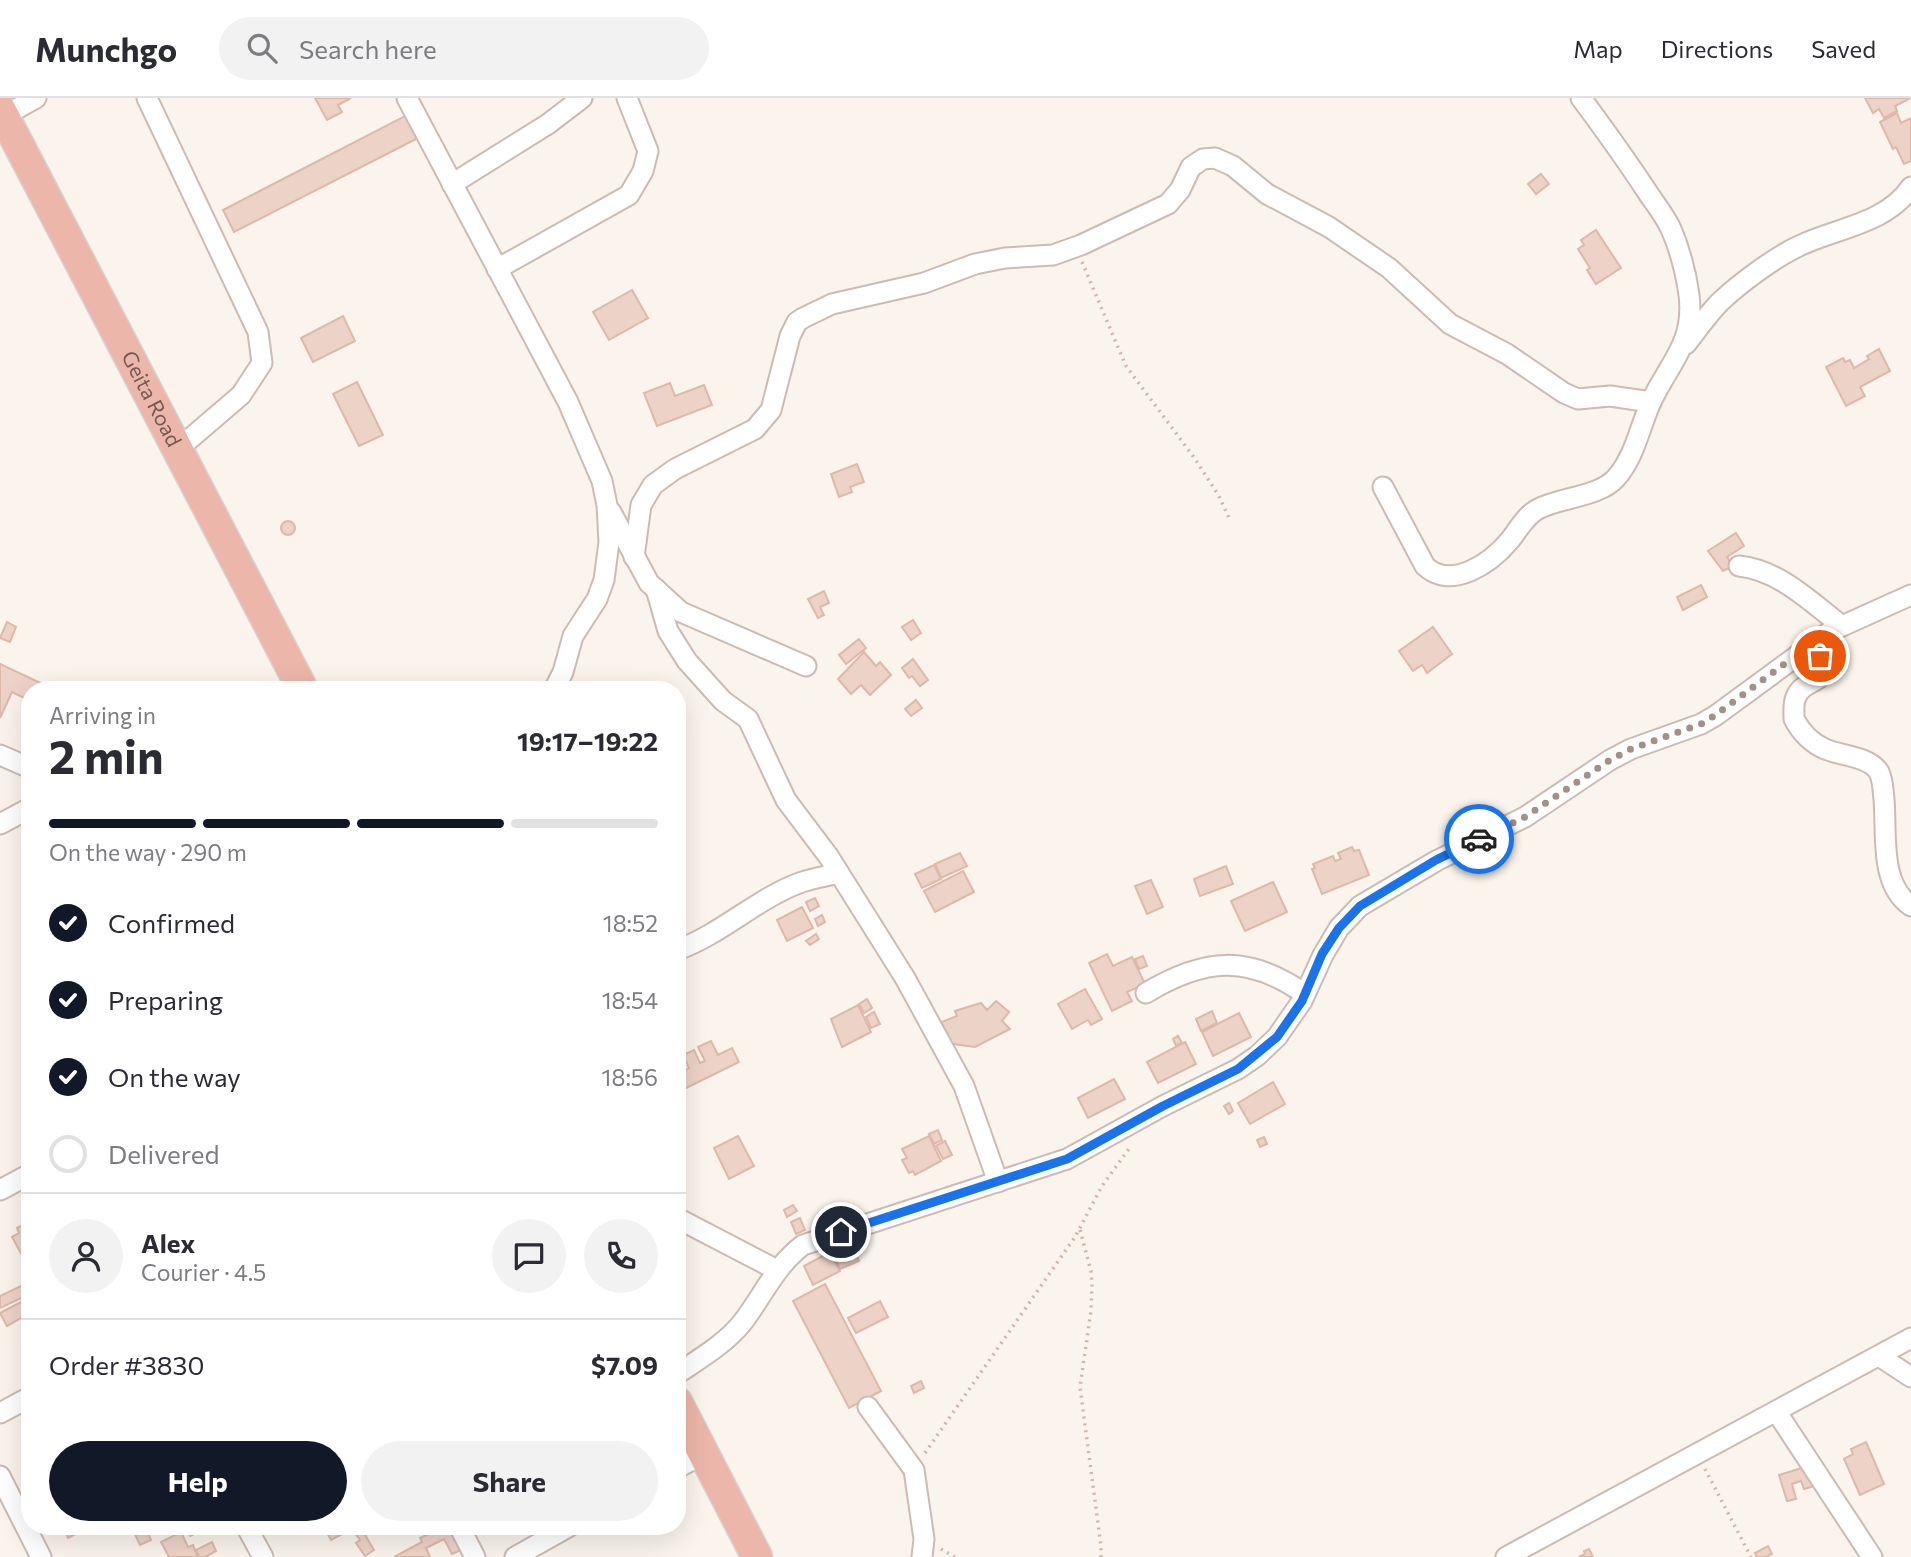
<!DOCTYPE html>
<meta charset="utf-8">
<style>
:root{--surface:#fff;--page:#f2f2f3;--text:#2b2b33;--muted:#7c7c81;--line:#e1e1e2;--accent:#111827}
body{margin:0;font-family:Commissioner,sans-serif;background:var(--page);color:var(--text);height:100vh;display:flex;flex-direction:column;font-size:26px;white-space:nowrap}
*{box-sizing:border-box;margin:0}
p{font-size:23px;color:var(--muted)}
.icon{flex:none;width:38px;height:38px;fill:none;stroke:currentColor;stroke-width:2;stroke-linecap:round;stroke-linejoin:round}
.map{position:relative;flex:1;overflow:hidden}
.sheet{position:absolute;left:21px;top:583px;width:665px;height:854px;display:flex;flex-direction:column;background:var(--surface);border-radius:28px;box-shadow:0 7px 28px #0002}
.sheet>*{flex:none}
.pin{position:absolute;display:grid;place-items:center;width:60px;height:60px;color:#fff;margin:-30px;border:4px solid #fff;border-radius:50%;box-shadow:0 2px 7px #0007}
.courier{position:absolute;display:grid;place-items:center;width:70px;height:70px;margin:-35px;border:5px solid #1a73e8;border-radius:50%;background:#fff;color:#222;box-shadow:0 2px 9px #0007}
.overview em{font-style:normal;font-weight:700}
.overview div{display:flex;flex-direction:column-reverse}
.overview{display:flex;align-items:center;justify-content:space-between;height:119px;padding:0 28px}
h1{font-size:46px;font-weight:700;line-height:52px}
.bar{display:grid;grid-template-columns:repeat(4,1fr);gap:10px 7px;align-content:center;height:84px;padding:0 28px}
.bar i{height:9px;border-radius:5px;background:var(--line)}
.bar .selected{background:var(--accent)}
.bar p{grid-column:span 4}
.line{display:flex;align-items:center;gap:18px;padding:0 28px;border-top:2px solid var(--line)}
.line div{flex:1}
.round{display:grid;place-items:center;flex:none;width:74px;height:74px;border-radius:37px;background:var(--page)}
ol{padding:0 28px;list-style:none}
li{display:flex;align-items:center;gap:21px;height:77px}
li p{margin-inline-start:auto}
li .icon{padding:7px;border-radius:50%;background:var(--accent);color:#fff;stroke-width:4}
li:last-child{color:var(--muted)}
li i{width:38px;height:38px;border:4px solid var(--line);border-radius:50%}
.primary-button{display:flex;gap:14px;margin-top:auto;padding:14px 28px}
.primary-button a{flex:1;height:80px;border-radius:42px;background:var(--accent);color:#fff;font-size:28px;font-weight:700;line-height:80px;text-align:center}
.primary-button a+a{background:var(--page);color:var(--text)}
header{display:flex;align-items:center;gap:42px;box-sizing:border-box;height:98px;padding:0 35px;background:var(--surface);border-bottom:2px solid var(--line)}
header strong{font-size:33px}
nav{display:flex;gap:38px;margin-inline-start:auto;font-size:24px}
.search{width:490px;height:63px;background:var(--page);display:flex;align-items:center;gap:18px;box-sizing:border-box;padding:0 24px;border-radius:38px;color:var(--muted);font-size:26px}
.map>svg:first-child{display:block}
.building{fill:#edd2c7;stroke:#deb8a9;stroke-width:2}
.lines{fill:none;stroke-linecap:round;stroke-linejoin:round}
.minor-casing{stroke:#ccbbb3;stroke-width:23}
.highway-casing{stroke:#d8d1ce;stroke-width:33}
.path{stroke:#d2b5a9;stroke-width:3.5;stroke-dasharray:2 5;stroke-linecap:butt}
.minor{stroke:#fff;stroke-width:19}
.highway{stroke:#edb6aa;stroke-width:30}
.done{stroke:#a39087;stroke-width:7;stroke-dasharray:0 12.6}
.route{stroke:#1a73e8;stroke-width:9}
.labels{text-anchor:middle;stroke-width:5;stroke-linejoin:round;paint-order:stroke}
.street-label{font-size:21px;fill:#745a51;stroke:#fdf8f2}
</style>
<header>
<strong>Munchgo</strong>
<div class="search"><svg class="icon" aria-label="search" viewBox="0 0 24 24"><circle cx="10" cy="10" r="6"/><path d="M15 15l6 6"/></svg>Search here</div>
<nav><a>Map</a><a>Directions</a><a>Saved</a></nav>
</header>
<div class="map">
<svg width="1911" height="1459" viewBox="0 0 1911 1459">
<rect width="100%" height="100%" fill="#fbf4ec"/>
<g class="building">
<path d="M315 0H351L338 7 342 14 327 22Z"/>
<path d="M1865 0H1909V1L1895 8 1897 13 1884 20 1879 11 1873 15Z"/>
<path d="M1897 15 1901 25 1911 20V63L1904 66 1896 49 1893 51 1880 24Z"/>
<path d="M409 16 420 39 234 134 223 112Z"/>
<path d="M1541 76 1549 86 1536 96 1528 86Z"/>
<path d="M1596 132 1621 170 1596 186 1587 172 1590 170 1578 151 1584 147 1581 142Z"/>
<path d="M632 192 648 220 609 242 593 214Z"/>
<path d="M343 218 355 243 313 264 301 240Z"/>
<path d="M1879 251 1890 273 1860 289 1865 298 1846 308 1826 269 1843 260 1845 264 1850 262 1854 270 1869 261 1867 258Z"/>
<path d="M357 284 383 337 359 348 333 296Z"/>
<path d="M670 285 675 298 704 287 712 307 657 328 644 295Z"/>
<path d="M857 366 864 384 850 389 852 394 839 399 831 376Z"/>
<circle cx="288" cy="430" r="7"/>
<path d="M1736 435 1744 448 1727 459 1733 468 1723 473 1708 453Z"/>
<path d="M1701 487 1707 499 1683 512 1677 499Z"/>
<path d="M824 493 829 505 820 509 824 517 818 520 808 501Z"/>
<path d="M913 522 921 535 911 542 902 529Z"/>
<path d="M7 524 16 529 10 544 0 540Z"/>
<path d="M1433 529 1452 556 1427 575 1422 567 1413 573 1399 553Z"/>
<path d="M859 541 866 550 846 566 839 557Z"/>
<path d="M864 554 876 568 880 564 891 577 870 597 861 587 851 596 838 581Z"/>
<path d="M913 561 928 582 920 588 912 578 909 580 902 570Z"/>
<path d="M0 566 47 588 45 592H30V603L12 594 0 620Z"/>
<path d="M916 602 922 610 911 618 905 611Z"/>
<path d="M1352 749 1354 753 1359 752 1369 777 1322 796 1312 771 1315 770 1313 766 1333 758 1335 763 1341 761 1338 755Z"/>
<path d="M960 755 967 768 941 780 935 766Z"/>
<path d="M934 767 941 781 922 790 915 776Z"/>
<path d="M1226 768 1233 786 1200 798 1194 781Z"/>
<path d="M963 773 974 794 935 814 924 793Z"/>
<path d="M1151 782 1163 809 1147 816 1135 788Z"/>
<path d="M1273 784 1287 814 1245 833 1231 803Z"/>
<path d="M815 800 819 808 810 813 806 804Z"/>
<path d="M802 809 813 830 787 843 777 822Z"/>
<path d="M822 817 825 824 818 828 815 821Z"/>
<path d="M816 836 819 841 810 847 806 843Z"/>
<path d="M1107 856 1113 868 1132 859 1145 886 1127 894 1132 903 1112 913 1089 865Z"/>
<path d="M1143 858 1147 868 1139 871 1135 861Z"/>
<path d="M1085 891 1102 921 1091 927 1088 922 1072 931 1058 906Z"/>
<path d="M867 901 872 910 864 915 859 906Z"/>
<path d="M996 903 1009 914 1002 923 1010 931 975 949 946 945 939 925 957 918 955 913 981 905 987 912Z"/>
<path d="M858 907 871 934 842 949 831 921Z"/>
<path d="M1212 913 1217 925 1201 933 1196 921Z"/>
<path d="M874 914 880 926 871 930 866 919Z"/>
<path d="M1239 915 1251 939 1213 958 1202 934Z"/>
<path d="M1178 938 1182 945 1176 948 1173 941Z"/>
<path d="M711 943 718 957 732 950 739 964 682 992 677 977 689 970 683 957 694 952 700 965 705 963 698 949Z"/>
<path d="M1185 944 1196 966 1158 985 1147 964Z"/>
<path d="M1114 981 1125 1001 1088 1020 1078 1000Z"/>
<path d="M1273 984 1285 1006 1250 1026 1238 1005Z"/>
<path d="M1229 1005 1233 1013 1229 1016 1224 1008Z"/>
<path d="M938 1032 942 1042 934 1046 929 1036Z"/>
<path d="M738 1038 754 1068 729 1081 714 1050Z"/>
<path d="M929 1038 941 1063 915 1077 913 1073 909 1075 902 1062 907 1060 902 1051Z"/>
<path d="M1264 1039 1267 1046 1260 1049 1257 1042Z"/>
<path d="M945 1043 952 1057 943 1061 936 1048Z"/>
<path d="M793 1107 797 1113 787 1119 784 1112Z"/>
<path d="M800 1120 805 1132 796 1136 791 1124Z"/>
<path d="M30 1123V1170H29L12 1139 19 1135 17 1130Z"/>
<path d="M854 1150 859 1163 840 1171 834 1158Z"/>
<path d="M830 1154 840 1173 813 1187 804 1168Z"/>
<path d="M25 1186 30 1196 0 1210V1198Z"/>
<path d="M825 1186 881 1293 849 1310 793 1203Z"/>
<path d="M880 1203 888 1219 856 1235 848 1220Z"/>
<path d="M21 1204 28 1216 7 1228 0 1215Z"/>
<path d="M921 1283 924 1290 914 1295 911 1288Z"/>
<path d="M1866 1344 1884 1386 1860 1397 1844 1361 1853 1356 1851 1351Z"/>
<path d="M1808 1368 1814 1388 1804 1391 1801 1383 1792 1386 1796 1401 1787 1403 1779 1377Z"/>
<path d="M63 1428H89L90 1429 68 1440Z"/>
<path d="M131 1428H145L151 1442 140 1447Z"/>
<path d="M192 1428H195L198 1434 190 1438 186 1431Z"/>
<path d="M327 1428H345L348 1433 331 1442 324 1429Z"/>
<path d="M445 1428H449L461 1452 452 1456 444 1441 426 1450 430 1459H394L422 1444 420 1440Z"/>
<path d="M497 1428H525L516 1433 498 1431Z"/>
<path d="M361 1430 374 1452 365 1458 356 1445 360 1442 354 1434Z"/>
<path d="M181 1434 188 1449 193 1447 198 1459H169L161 1444Z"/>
<path d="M212 1444 216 1453 205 1459H199L196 1452Z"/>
<path d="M1768 1448 1772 1456 1766 1459H1757L1755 1455Z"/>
<path d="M1589 1451 1593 1459H1579L1585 1456 1584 1453Z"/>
</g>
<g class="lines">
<defs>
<g id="minor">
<path d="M147 0 258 234 262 265 241 297 178 351"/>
<path d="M407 0 568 304 602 383 607 407 609 444 604 482 597 501 573 538 563 574 554 592"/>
<path d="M4 18 36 0"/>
<path d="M452 86 548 26 582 0"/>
<path d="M497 171 629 97 643 73 648 53 627 0"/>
<path d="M1686 246C1697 232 1708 216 1720 204 1739 186 1775 159 1799 148 1836 130 1886 126 1911 89"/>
<path d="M1383 389 1425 468C1451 493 1491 465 1510 442 1519 431 1525 418 1538 411 1561 399 1599 399 1616 380 1635 358 1639 331 1651 304 1669 265 1695 245 1689 197 1686 175 1680 152 1671 131 1665 118 1656 107 1648 95 1627 63 1604 31 1581 0"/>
<path d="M611 414 649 485 681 514 806 568"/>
<path d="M634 459 641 407 653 387 675 371 755 331 771 312 790 238 797 224 803 220 832 206 924 185 975 166 1005 160 1053 157 1081 147 1168 106 1180 92 1191 69 1203 61 1215 60 1233 68 1267 96 1329 129 1389 170 1450 226 1507 256 1564 295 1578 301 1610 298 1651 304"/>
<path d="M1739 468C1779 472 1811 504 1842 528"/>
<path d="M656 491 668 533 687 563 723 603 748 621 786 702 829 759 905 880 964 988 998 1084"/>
<path d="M1813 545C1838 593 1806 575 1796 599 1793 605 1794 614 1794 621 1801 634 1811 645 1825 651 1841 658 1869 658 1879 674 1883 682 1883 693 1884 701 1887 735 1879 786 1911 808"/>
<path d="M0 657 30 670"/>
<path d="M0 726 30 710"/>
<path d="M677 852C722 836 757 800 802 784 814 780 827 778 839 775"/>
<path d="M1146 895C1204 860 1248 856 1305 896"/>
<path d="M0 1092 30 1076"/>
<path d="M677 1120 777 1172"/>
<path d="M1879 1258 1911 1279"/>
<path d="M677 1276C699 1261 725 1246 742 1225 763 1198 775 1168 803 1147L1067 1061 1163 1008 1238 971 1257 958 1277 939 1302 903 1323 857 1339 830 1360 808 1436 763 1525 719 1610 662 1631 651 1701 626 1715 618 1831 533 1911 497"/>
<path d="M868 1309 914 1372 924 1441 922 1459"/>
<path d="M1776 1313 1872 1459"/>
<path d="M0 1315 30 1299"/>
<path d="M677 1370 704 1356"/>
<path d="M0 1378 41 1459"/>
<path d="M246 1428 263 1459"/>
<path d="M459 1428 475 1459"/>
<path d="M515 1459 570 1428"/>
<path d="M1506 1459 1911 1240"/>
</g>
<g id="highway">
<path id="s1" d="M0 11 303 592"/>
<path d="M677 1304 757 1459"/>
</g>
</defs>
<use href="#minor" class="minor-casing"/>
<use href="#highway" class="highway-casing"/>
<g class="path">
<path d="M1082 164 1126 268 1193 358 1219 398 1230 422"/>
<path d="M1080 1132 1091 1173 1092 1186 1091 1213 1080 1289 1101 1448V1459"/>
<path d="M925 1355 1075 1139 1102 1088 1131 1048"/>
<path d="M1705 1371 1751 1459"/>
<path d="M941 1451 955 1459"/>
</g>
<use href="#minor" class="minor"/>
<use href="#highway" class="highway"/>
</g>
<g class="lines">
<path class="done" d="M1479 741 1525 719 1610 662 1631 651 1701 626 1714 618 1813 545 1820 558"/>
<path class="route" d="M841 1134 1067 1061 1163 1008 1238 971 1277 939 1302 903 1322 856 1339 830 1360 808 1436 762 1479 741"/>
</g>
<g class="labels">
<g class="street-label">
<text dy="7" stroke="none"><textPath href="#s1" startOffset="327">Geita Road</textPath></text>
</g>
</g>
</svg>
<div class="pin" style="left:1820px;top:558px;background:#ea580c"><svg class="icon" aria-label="bag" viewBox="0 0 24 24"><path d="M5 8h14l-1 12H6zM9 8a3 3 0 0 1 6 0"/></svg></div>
<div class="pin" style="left:841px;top:1134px;background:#1f2937"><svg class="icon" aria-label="home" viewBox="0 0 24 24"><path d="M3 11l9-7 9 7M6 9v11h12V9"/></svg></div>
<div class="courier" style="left:1479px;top:741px"><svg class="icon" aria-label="car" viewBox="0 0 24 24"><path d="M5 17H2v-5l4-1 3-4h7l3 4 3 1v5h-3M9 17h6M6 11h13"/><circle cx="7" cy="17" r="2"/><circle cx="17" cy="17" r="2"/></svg></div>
<section class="sheet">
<div class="overview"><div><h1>2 min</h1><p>Arriving in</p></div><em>19:17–19:22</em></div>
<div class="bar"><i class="selected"></i><i class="selected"></i><i class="selected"></i><i></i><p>On the way · 290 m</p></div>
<ol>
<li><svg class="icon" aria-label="check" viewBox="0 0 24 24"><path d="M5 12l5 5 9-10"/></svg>Confirmed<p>18:52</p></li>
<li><svg class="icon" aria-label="check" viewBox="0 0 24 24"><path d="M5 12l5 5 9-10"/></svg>Preparing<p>18:54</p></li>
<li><svg class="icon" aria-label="check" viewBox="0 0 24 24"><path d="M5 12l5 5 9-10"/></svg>On the way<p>18:56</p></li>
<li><i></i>Delivered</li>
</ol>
<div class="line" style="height:126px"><a class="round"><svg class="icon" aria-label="person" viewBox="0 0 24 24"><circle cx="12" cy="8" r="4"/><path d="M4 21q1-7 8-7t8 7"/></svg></a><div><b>Alex</b><p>Courier · 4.5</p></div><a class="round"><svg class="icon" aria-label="chat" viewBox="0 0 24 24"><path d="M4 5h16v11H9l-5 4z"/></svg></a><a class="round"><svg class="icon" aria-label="phone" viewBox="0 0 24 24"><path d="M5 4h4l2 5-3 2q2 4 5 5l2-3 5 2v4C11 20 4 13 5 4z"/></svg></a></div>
<div class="line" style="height:91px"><div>Order #3830</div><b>$7.09</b></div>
<div class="primary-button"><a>Help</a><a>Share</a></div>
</section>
</div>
